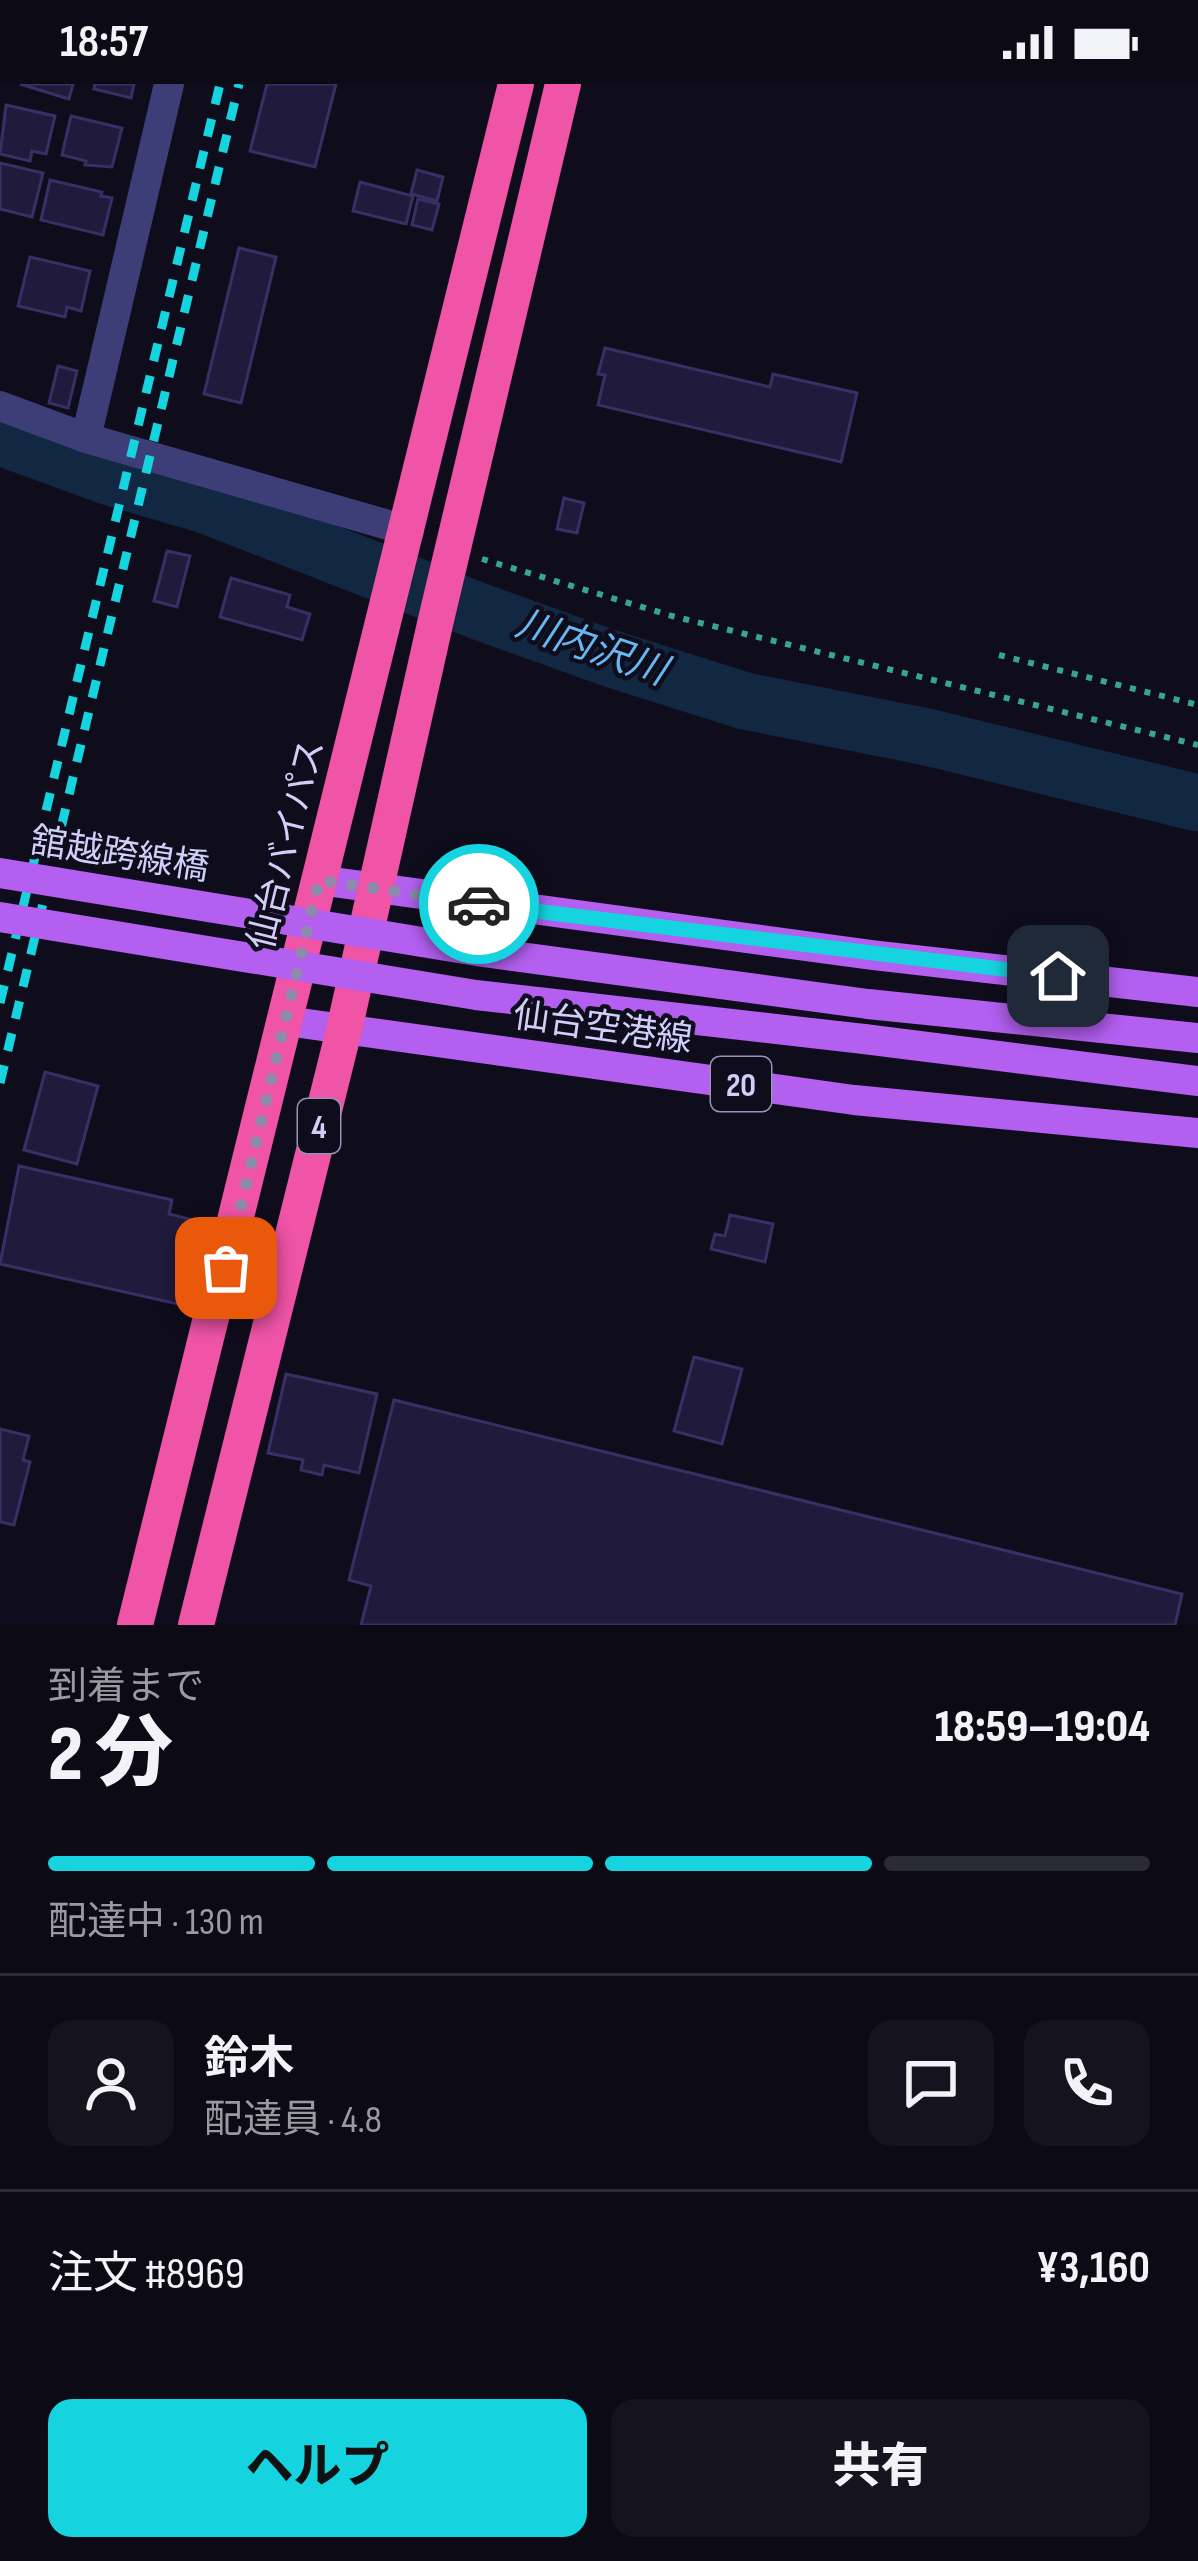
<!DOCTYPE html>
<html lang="ja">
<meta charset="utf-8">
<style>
:root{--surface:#0b0a15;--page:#14131e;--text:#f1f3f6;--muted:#9a9aa0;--line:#2b2b34;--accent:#15d4df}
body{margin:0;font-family:"Sofia Sans Condensed","Noto Sans JP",sans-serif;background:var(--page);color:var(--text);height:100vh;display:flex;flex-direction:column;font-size:45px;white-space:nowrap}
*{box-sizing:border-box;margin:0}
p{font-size:39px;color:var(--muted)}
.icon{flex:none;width:66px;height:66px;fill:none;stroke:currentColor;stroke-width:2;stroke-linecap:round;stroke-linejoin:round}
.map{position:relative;height:1541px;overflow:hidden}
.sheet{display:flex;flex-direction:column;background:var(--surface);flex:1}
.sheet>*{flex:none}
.pin{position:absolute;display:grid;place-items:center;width:102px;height:102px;color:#fff;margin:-51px;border-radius:24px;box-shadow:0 6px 18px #0006}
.courier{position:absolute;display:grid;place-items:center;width:120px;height:120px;margin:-60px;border:9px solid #15d4df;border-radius:50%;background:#fff;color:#222;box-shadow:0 3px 15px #0007}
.overview em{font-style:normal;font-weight:800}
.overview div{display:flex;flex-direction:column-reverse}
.overview{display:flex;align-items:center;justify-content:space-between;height:204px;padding:0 48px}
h1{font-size:78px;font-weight:800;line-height:90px}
.bar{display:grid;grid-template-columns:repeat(4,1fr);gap:18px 12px;align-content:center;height:144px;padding:0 48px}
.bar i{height:15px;border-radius:9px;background:var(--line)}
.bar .current{background:var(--accent)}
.bar p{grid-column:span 4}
.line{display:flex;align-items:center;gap:30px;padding:0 48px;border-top:3px solid var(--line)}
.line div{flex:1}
.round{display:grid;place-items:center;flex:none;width:126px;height:126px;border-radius:24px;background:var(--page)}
.button{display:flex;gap:24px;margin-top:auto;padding:24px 48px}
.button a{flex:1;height:138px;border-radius:24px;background:var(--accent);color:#111;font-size:48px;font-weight:800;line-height:138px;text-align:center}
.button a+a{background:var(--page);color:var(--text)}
.status{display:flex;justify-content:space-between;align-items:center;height:84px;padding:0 60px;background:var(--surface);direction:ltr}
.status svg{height:33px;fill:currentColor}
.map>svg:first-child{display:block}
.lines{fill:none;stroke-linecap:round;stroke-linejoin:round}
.river{stroke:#122741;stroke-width:57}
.building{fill:#201b3c;stroke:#383065;stroke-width:3}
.path{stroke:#38a498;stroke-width:6;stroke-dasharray:6 9;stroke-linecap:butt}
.minor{stroke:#3d3d77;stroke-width:30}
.major{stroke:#b35ff0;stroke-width:30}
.highway{stroke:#ef54a6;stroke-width:36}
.rail{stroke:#15d4df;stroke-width:9;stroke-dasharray:18 15;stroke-linecap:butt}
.major-bridge{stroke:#b35ff0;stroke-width:30}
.done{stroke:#8d8aac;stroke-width:12;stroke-dasharray:0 21.6}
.route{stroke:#15d4df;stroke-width:15}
.labels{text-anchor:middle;stroke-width:9;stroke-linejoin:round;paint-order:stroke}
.shield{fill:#0f0d1c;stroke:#9794b7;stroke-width:3}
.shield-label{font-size:33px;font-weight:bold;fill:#d1cefa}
.street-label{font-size:36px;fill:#d1cefa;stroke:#0f0d1c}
.water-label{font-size:39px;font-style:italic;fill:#66b7f0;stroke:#0f0d1c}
</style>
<div class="status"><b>18:57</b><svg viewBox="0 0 49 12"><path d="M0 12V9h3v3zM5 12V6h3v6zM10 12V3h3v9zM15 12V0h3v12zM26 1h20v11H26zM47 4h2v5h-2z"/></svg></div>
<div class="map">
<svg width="1198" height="1541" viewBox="0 0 1198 1541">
<rect width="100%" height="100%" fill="#0f0d1c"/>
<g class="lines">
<path class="river" d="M0 353 110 393 205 421 481 528 612 575 745 617 927 653 1198 719"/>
</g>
<g class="building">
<path d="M20 0H73L69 15Z"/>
<path d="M95 0H134L131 14 94 5Z"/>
<path d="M267 0H336L315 83 250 67Z"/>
<path d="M6 21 55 32 46 70 32 67 30 77 0 70Z"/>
<path d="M71 32 122 44 112 83 85 81 86 77 62 71Z"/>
<path d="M0 79 43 89 32 133 0 125Z"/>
<path d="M417 86 443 93 437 117 411 110Z"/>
<path d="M50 96 102 108 101 112 112 114 103 151 41 136Z"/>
<path d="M360 98 413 112 406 140 353 127Z"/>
<path d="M418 115 439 120 432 146 412 141Z"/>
<path d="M239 164 276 173 241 319 204 310Z"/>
<path d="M30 173 90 187 81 227 67 223 65 233 18 222Z"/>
<path d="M605 264 770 303 773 290 857 309 841 378 598 321 605 291 598 290Z"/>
<path d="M58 282 77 287 68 324 49 319Z"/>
<path d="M564 414 584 419 577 449 557 445Z"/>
<path d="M167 467 190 472 177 523 154 517Z"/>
<path d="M231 494 290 511 287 523 310 530 302 556 220 533Z"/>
<path d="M45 988 98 1002 77 1080 24 1066Z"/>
<path d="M19 1082 172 1116 169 1130 197 1137 178 1220 0 1180Z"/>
<path d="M730 1131 773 1140 765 1178 711 1165 715 1150 725 1152Z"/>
<path d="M694 1273 742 1285 722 1360 674 1347Z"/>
<path d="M286 1290 377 1310 359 1389 324 1381 322 1391 301 1386 303 1376 268 1369Z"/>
<path d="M394 1316 1182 1510 1175 1541H361L371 1502 349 1496Z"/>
<path d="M0 1345 29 1352 23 1376 30 1378 14 1441 0 1438Z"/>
</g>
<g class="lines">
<g class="path">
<path d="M482 475 672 532 1198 661"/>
<path d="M999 571 1198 621"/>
</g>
<g class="minor">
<path d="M0 322 86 354 409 447"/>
<path d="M86 354 169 0"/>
</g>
<g class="major">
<path d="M318 796 872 871 1198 908"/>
<path d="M868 920 1198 954"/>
<path d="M286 937 854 1016 1198 1049"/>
<path d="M864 955 1198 997"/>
</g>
<g class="highway">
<path d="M135 1541 516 0"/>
<path d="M196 1541 344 946 435 540 563 0"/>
</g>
<g class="rail">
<path d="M0 919 220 0"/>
<path d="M0 999 239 0"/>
</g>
<g class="major-bridge">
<path d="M0 789 483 868 868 920"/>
<path d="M0 833 476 911 864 955"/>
</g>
</g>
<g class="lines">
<path class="done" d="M226 1184 319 796 479 820"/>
<path class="route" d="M479 820 1058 892"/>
</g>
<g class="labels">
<g class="shield">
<rect x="711" y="973" width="60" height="54" rx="9"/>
<rect x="298" y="1015" width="42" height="54" rx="9"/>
</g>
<g class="shield-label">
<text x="741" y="1012">20</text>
<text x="319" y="1054">4</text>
</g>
<g class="street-label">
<text transform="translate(285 760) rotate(-76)" y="13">仙台バイパス</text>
<text transform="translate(120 769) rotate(9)" y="13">舘越跨線橋</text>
<text transform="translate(603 942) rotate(8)" y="13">仙台空港線</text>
</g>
<g class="water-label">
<text transform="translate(592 562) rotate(19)" y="14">川内沢川</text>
</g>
</g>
</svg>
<div class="pin" style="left:226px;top:1184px;background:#ea580c"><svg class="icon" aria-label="bag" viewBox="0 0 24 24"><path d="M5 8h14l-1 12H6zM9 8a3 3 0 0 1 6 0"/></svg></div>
<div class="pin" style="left:1058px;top:892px;background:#1f2937"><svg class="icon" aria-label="home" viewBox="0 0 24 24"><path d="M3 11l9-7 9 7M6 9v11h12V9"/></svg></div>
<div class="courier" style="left:479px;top:820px"><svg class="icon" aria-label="car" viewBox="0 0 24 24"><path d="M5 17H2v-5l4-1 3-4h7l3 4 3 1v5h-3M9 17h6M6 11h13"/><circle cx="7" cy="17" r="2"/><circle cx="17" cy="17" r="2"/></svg></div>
</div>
<section class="sheet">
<div class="overview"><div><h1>2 分</h1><p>到着まで</p></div><em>18:59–19:04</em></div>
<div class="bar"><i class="current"></i><i class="current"></i><i class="current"></i><i></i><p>配達中 · 130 m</p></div>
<div class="line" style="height:216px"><a class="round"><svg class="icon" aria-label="person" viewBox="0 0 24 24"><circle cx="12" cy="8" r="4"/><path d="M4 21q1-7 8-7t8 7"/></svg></a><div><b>鈴木</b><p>配達員 · 4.8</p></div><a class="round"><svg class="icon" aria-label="chat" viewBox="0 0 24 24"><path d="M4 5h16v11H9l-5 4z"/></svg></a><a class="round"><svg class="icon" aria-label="phone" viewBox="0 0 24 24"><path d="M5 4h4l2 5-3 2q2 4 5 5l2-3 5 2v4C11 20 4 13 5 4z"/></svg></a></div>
<div class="line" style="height:156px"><div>注文 #8969</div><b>¥3,160</b></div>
<div class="button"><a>ヘルプ</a><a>共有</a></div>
</section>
